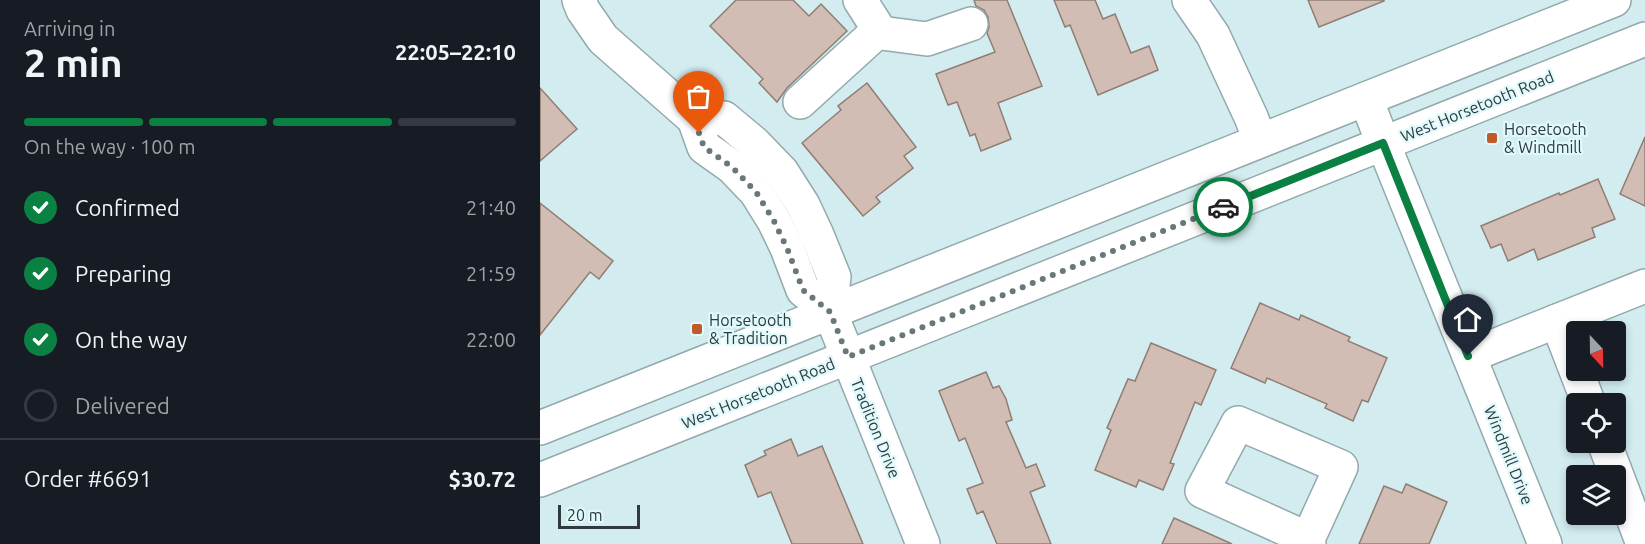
<!DOCTYPE html>
<meta charset="utf-8">
<style>
:root{--surface:#171b24;--page:#20242c;--text:#f1f3f6;--muted:#9ea1a6;--line:#363941;--accent:#0b8043}
body{margin:0;font-family:Ubuntu,sans-serif;background:var(--page);color:var(--text);height:100vh;display:flex;flex-direction:column;font-size:22px;white-space:nowrap}
*{box-sizing:border-box;margin:0}
p{font-size:20px;color:var(--muted)}
.icon{flex:none;width:33px;height:33px;fill:none;stroke:currentColor;stroke-width:2;stroke-linecap:round;stroke-linejoin:round}
.map{position:relative;flex:1;overflow:hidden}
.side{display:flex;flex-direction:column;background:var(--surface);width:540px}
.side>*{flex:none}
.needle{width:39px;rotate:158deg}
.tools{position:absolute;left:1026px;top:321px;display:grid;gap:12px}
.tools a{display:grid;place-items:center;width:60px;height:60px;border-radius:6px;background:var(--surface);box-shadow:0 3px 9px #0003;font-size:30px}
.scale{position:absolute;left:18px;bottom:15px;width:82px;box-sizing:border-box;padding-left:6px;border:3px solid #2f3a3b;border-top:0;font-size:16px;line-height:21px;white-space:nowrap;color:#2f3a3b;-webkit-text-stroke:4px #dff9fc;paint-order:stroke}
.pin{position:absolute;display:grid;place-items:center;width:51px;height:51px;color:#fff;margin:-62px -26px;border-radius:50% 50% 50% 0;rotate:-45deg;box-shadow:0 0 6px #0007}
.pin .icon{rotate:45deg}
.courier{position:absolute;display:grid;place-items:center;width:60px;height:60px;margin:-30px;border:4px solid #0b8043;border-radius:50%;background:#fff;color:#222;box-shadow:0 2px 8px #0007}
.overview em{font-style:normal;font-weight:600}
.overview div{display:flex;flex-direction:column-reverse}
.overview{display:flex;align-items:center;justify-content:space-between;height:102px;padding:0 24px}
h1{font-size:39px;font-weight:600;line-height:45px}
.bar{display:grid;grid-template-columns:repeat(4,1fr);gap:9px 6px;align-content:center;height:72px;padding:0 24px}
.bar i{height:8px;border-radius:4px;background:var(--line)}
.bar .current{background:var(--accent)}
.bar p{grid-column:span 4}
.line{display:flex;align-items:center;gap:15px;padding:0 24px;border-top:2px solid var(--line)}
.line div{flex:1}
ol{padding:0 24px;list-style:none}
li{display:flex;align-items:center;gap:18px;height:66px}
li p{margin-inline-start:auto}
li .icon{padding:6px;border-radius:50%;background:var(--accent);color:#fff;stroke-width:4}
li:last-child{color:var(--muted)}
li i{width:33px;height:33px;border:3px solid var(--line);border-radius:50%}
main{display:flex;flex:1;min-height:0}
.map>svg:first-child{display:block}
.building{fill:#d2bdb4;stroke:#907d74;stroke-width:1.5}
.lines{fill:none;stroke-linecap:round;stroke-linejoin:round}
.minor-casing{stroke:#92aaad;stroke-width:36}
.major-casing{stroke:#92aaad;stroke-width:36}
.minor{stroke:#fff;stroke-width:33}
.major{stroke:#fff;stroke-width:33}
.done{stroke:#68787a;stroke-width:6;stroke-dasharray:0 10.8}
.route{stroke:#0b8043;stroke-width:8}
.poi-dot{fill:#bf5b28;stroke:#dff9fc;stroke-width:2}
.labels{text-anchor:middle;stroke-width:4.5;stroke-linejoin:round;paint-order:stroke}
.street-label{font-size:16px;fill:#2f3a3b;stroke:#dff9fc}
.poi-label{font-size:16px;fill:#2f3a3b;stroke:#dff9fc;text-anchor:start}
</style>
<main>
<section class="side">
<div class="overview"><div><h1>2 min</h1><p>Arriving in</p></div><em>22:05–22:10</em></div>
<div class="bar"><i class="current"></i><i class="current"></i><i class="current"></i><i></i><p>On the way · 100 m</p></div>
<ol>
<li><svg class="icon" aria-label="check" viewBox="0 0 24 24"><path d="M5 12l5 5 9-10"/></svg>Confirmed<p>21:40</p></li>
<li><svg class="icon" aria-label="check" viewBox="0 0 24 24"><path d="M5 12l5 5 9-10"/></svg>Preparing<p>21:59</p></li>
<li><svg class="icon" aria-label="check" viewBox="0 0 24 24"><path d="M5 12l5 5 9-10"/></svg>On the way<p>22:00</p></li>
<li><i></i>Delivered</li>
</ol>
<div class="line" style="height:78px"><div>Order #6691</div><b>$30.72</b></div>
</section>
<div class="map">
<svg width="1105" height="544" viewBox="0 0 1105 544">
<rect width="100%" height="100%" fill="#d2ecef"/>
<g class="building">
<path d="M196 0H253L269 16 281 4 307 31 247 88 237 102 219 83 223 79 170 26Z"/>
<path d="M434 0H467L502 86 458 103 471 139 441 151 435 134 430 136 417 102 408 105 396 74 455 52 447 33 449 27 448 17 444 10 436 6Z"/>
<path d="M514 0H555L563 19 575 14 591 53 609 46 618 70 558 95 530 25 525 27Z"/>
<path d="M768 0H844V1L779 27Z"/>
<path d="M327 83 376 147 364 156 373 168 336 197 340 202 323 216 262 143 301 110 298 106Z"/>
<path d="M0 88 37 129 0 161Z"/>
<path d="M1105 137V206L1080 194Z"/>
<path d="M1058 179 1075 219 1052 228 1055 237 998 260 994 249 968 261 961 244 951 248 941 226 1019 193 1020 195Z"/>
<path d="M0 203 73 261 59 279 50 272 0 335Z"/>
<path d="M720 303 759 320 761 315 810 337 808 341 847 358 828 402 822 400 813 421 785 408 787 404 727 378 725 383 691 368Z"/>
<path d="M611 343 676 370 661 405 655 402 630 463 634 464 623 490 599 480 596 487 555 470 571 430 567 428 588 379 595 381Z"/>
<path d="M446 372 453 388 459 386 466 399 472 420 466 422 486 468 496 464 505 486 490 492 511 544H457L443 511 437 514 427 489 443 483 425 438 419 441 399 391Z"/>
<path d="M251 439 258 456 282 446 323 544H252L231 492 218 497 205 465 226 455 224 451Z"/>
<path d="M866 484 907 502 889 544H819L844 486 862 493Z"/>
<path d="M634 518 692 544H622Z"/>
</g>
<g class="lines">
<defs>
<g id="minor">
<path d="M39 0 43 10 63 39 154 119 164 147 192 167 216 192 234 221 247 248 263 290 290 312"/>
<path d="M320 0 341 33 387 39 431 24"/>
<path d="M649 0 673 35 711 117 720 140"/>
<path d="M826 99 843 143 1005 544"/>
<path d="M260 102 339 30"/>
<path d="M154 119 184 118 214 143 242 172 263 205 277 235 294 277 290 312 383 544"/>
<path d="M1017 321 1049 404"/>
<path d="M929 356 1105 286"/>
<path d="M1064 442 1103 544"/>
<path d="M768 539 662 491 698 423 801 467 768 539 769 544"/>
</g>
<g id="major">
<path d="M0 428 1074 0"/>
<path d="M0 480 1105 39"/>
</g>
</defs>
<use href="#minor" class="minor-casing"/>
<use href="#major" class="major-casing"/>
<use href="#minor" class="minor"/>
<use href="#major" class="major"/>
</g>
<g class="lines">
<path class="done" d="M159 133 164 147 192 167 216 192 234 221 247 248 263 290 290 312 308 357 683 207"/>
<path class="route" d="M683 207 843 143 928 356"/>
</g>
<g class="poi-dot">
<rect x="946" y="132" width="12" height="12" rx="3"/>
<rect x="151" y="323" width="12" height="12" rx="3"/>
</g>
<g class="labels">
<g class="street-label">
<text transform="translate(937 106) rotate(-22)" y="6">West Horsetooth Road</text>
<text transform="translate(218 393) rotate(-22)" y="6">West Horsetooth Road</text>
<text transform="translate(336 428) rotate(68)" y="6">Tradition Drive</text>
<text transform="translate(969 455) rotate(68)" y="6">Windmill Drive</text>
</g>
<g class="poi-label">
<text x="964" y="135">Horsetooth<tspan x="964" dy="18">&amp; Windmill</tspan></text>
<text x="169" y="326">Horsetooth<tspan x="169" dy="18">&amp; Tradition</tspan></text>
</g>
</g>
</svg>
<div class="tools">
<a><svg class="needle" viewBox="-14 -14 28 28"><path d="M0-13l5 13h-10z" fill="#e53935"/><path d="M0 13l5-13h-10z" fill="#9ea1a6"/></svg></a>
<a><svg class="icon" aria-label="locate" viewBox="0 0 24 24"><circle cx="12" cy="12" r="6"/><path d="M12 2v4M12 18v4M2 12h4M18 12h4"/></svg></a>
<a><svg class="icon" aria-label="layers" viewBox="0 0 24 24"><path d="M12 4l9 5-9 5-9-5zM3 14l9 5 9-5"/></svg></a>
</div>
<div class="scale">20 m</div>
<div class="pin" style="left:159px;top:133px;background:#ea580c"><svg class="icon" aria-label="bag" viewBox="0 0 24 24"><path d="M5 8h14l-1 12H6zM9 8a3 3 0 0 1 6 0"/></svg></div>
<div class="pin" style="left:928px;top:356px;background:#1f2937"><svg class="icon" aria-label="home" viewBox="0 0 24 24"><path d="M3 11l9-7 9 7M6 9v11h12V9"/></svg></div>
<div class="courier" style="left:683px;top:207px"><svg class="icon" aria-label="car" viewBox="0 0 24 24"><path d="M5 17H2v-5l4-1 3-4h7l3 4 3 1v5h-3M9 17h6M6 11h13"/><circle cx="7" cy="17" r="2"/><circle cx="17" cy="17" r="2"/></svg></div>
</div>
</main>
